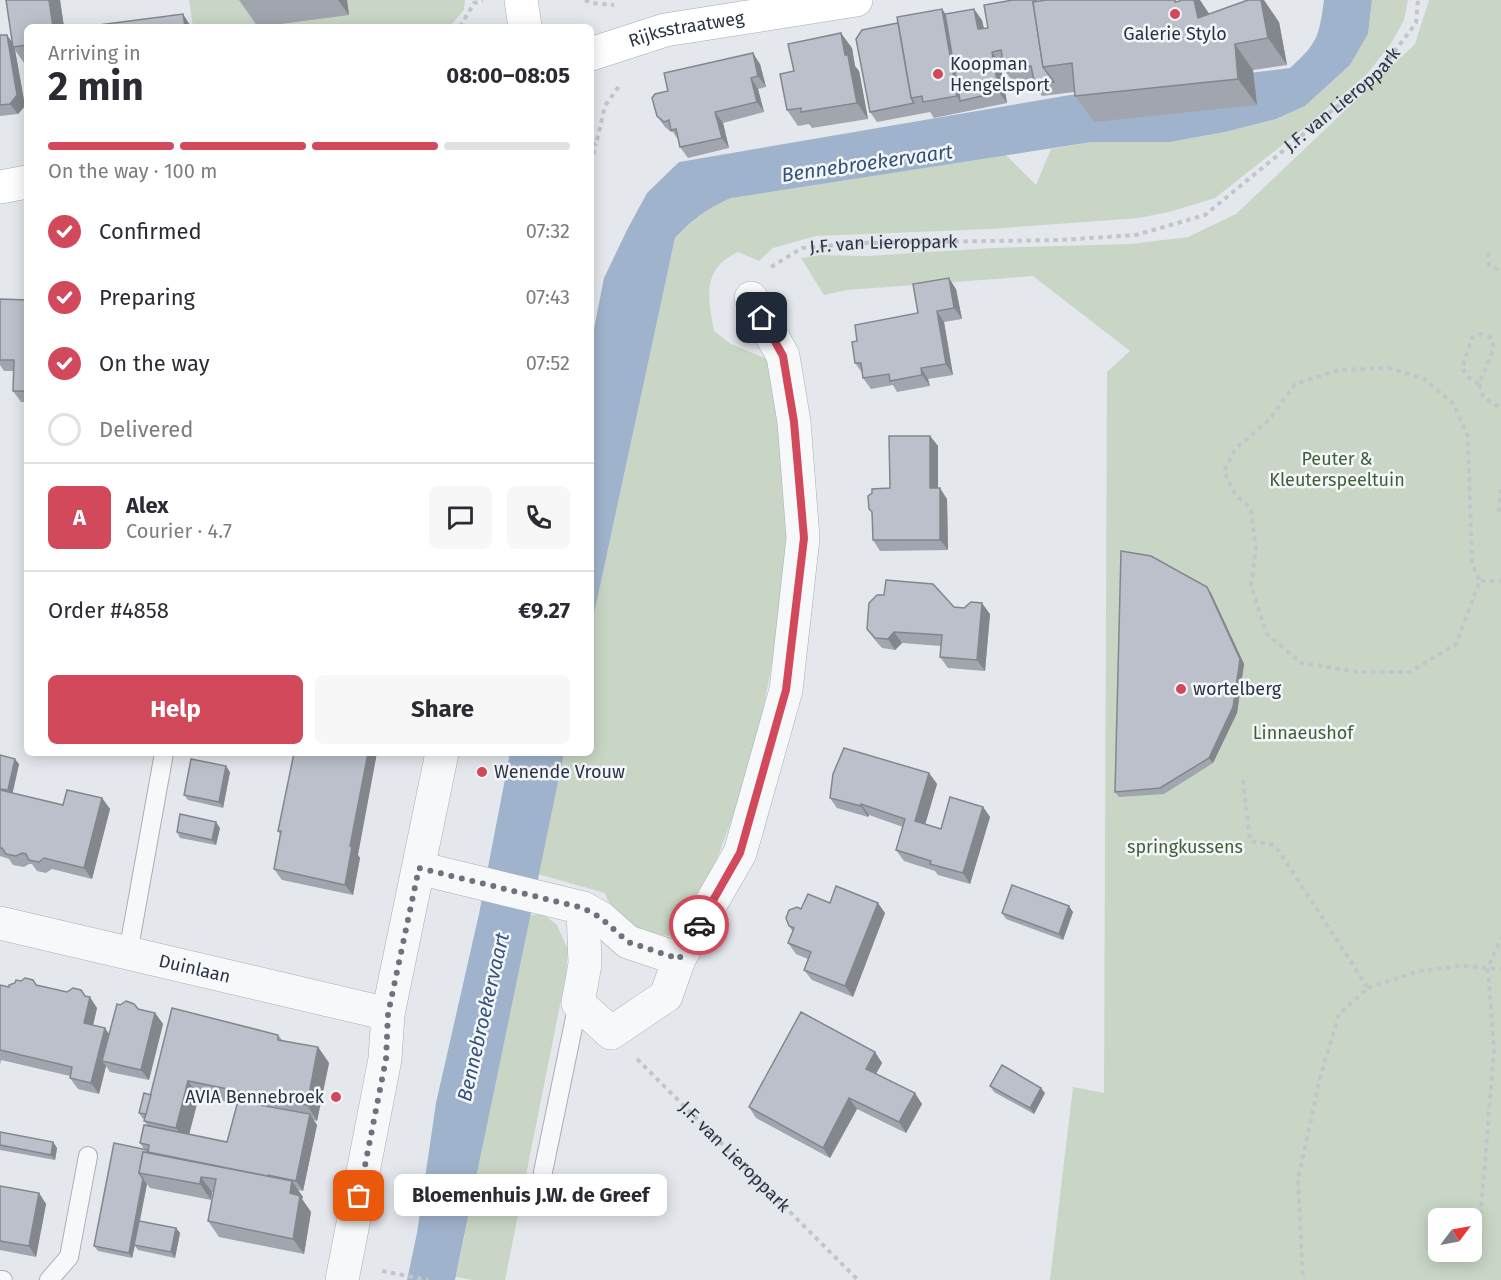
<!DOCTYPE html>
<meta charset="utf-8">
<style>
:root{--surface:#fff;--page:#f7f7f7;--text:#2b2b33;--muted:#7c7c81;--line:#e1e1e2;--accent:#d1495b}
body{margin:0;font-family:"Fira Sans",sans-serif;background:var(--page);color:var(--text);height:100vh;display:flex;flex-direction:column;font-size:22px;white-space:nowrap}
*{box-sizing:border-box;margin:0}
p{font-size:20px;color:var(--muted)}
.icon{flex:none;width:33px;height:33px;fill:none;stroke:currentColor;stroke-width:2;stroke-linecap:round;stroke-linejoin:round}
.map{position:relative;flex:1;overflow:hidden}
.panel{position:absolute;left:24px;top:24px;width:570px;height:732px;display:flex;flex-direction:column;background:var(--surface);border-radius:9px;box-shadow:0 3px 15px #0003}
.panel>*{flex:none}
.needle{width:39px;rotate:58deg}
.tools{position:absolute;left:1428px;top:1208px;display:grid;gap:12px}
.tools a{display:grid;place-items:center;width:54px;height:54px;border-radius:9px;background:var(--surface);box-shadow:0 3px 15px #0003;font-size:30px}
.pin{position:absolute;display:grid;place-items:center;width:51px;height:51px;color:#fff;margin:-26px;border-radius:12px;box-shadow:0 3px 9px #0006}
.courier{position:absolute;display:grid;place-items:center;width:60px;height:60px;margin:-30px;border:4px solid #d1495b;border-radius:50%;background:#fff;color:#222;box-shadow:0 2px 8px #0007}
.bubble{position:absolute;height:42px;border-radius:9px;background:var(--surface);box-shadow:0 3px 15px #0003;font-size:20px;font-weight:700;line-height:42px;text-align:center}
.overview em{font-style:normal;font-weight:700}
.overview div{display:flex;flex-direction:column-reverse}
.overview{display:flex;align-items:center;justify-content:space-between;height:102px;padding:0 24px}
h1{font-size:39px;font-weight:700;line-height:45px}
.bar{display:grid;grid-template-columns:repeat(4,1fr);gap:9px 6px;align-content:center;height:72px;padding:0 24px}
.bar i{height:8px;border-radius:4px;background:var(--line)}
.bar .on{background:var(--accent)}
.bar p{grid-column:span 4}
.line{display:flex;align-items:center;gap:15px;padding:0 24px;border-top:2px solid var(--line)}
.line div{flex:1}
.round{display:grid;place-items:center;flex:none;width:63px;height:63px;border-radius:9px;background:var(--page)}
ol{padding:0 24px;list-style:none}
li{display:flex;align-items:center;gap:18px;height:66px}
li p{margin-inline-start:auto}
li .icon{padding:6px;border-radius:50%;background:var(--accent);color:#fff;stroke-width:4}
li:last-child{color:var(--muted)}
li i{width:33px;height:33px;border:3px solid var(--line);border-radius:50%}
.cta{display:flex;gap:12px;margin-top:auto;padding:12px 24px}
.cta a{flex:1;height:69px;border-radius:9px;background:var(--accent);color:#fff;font-size:24px;font-weight:700;line-height:69px;text-align:center}
.cta a+a{background:var(--page);color:var(--text)}
.map>svg:first-child{display:block}
.green{fill:#c9d6c5;fill-rule:evenodd}
.water{fill:#9fb4cc}
.lines{fill:none;stroke-linecap:round;stroke-linejoin:round}
.service-casing{stroke:#a9aeb7;stroke-width:20}
.minor-casing{stroke:#a9aeb7;stroke-width:34}
.tertiary-casing{stroke:#a9aeb7;stroke-width:34}
.secondary-casing{stroke:#a9aeb7;stroke-width:34}
.primary-casing{stroke:#a3abb8;stroke-width:34}
.path{stroke:#c2c5cb;stroke-width:4;stroke-dasharray:4.5 4.5;stroke-linecap:butt}
.service{stroke:#f7f8fa;stroke-width:18}
.minor{stroke:#f7f8fa;stroke-width:33}
.tertiary{stroke:#f7f8fa;stroke-width:33}
.secondary{stroke:#fff;stroke-width:33}
.primary{stroke:#fff;stroke-width:33}
.wall{fill:#a1a5ae;fill-rule:evenodd}
.shaded-wall{fill:#83868d}
.building{fill:#bbc0ca;stroke:#83868d;stroke-width:1.5}
.done{stroke:#6c737f;stroke-width:6;stroke-dasharray:0 10.8}
.route{stroke:#d1495b;stroke-width:8}
.poi-dot{fill:#d1495b;stroke:#f4f6f9;stroke-width:2}
.labels{text-anchor:middle;stroke-width:5;stroke-linejoin:round;paint-order:stroke}
.street-label{font-size:18px;fill:#2b3445;stroke:#f4f6f9}
.poi-label{font-size:18px;fill:#2b3445;stroke:#f4f6f9;text-anchor:start}
.park-label{font-size:18px;fill:#3f6138;stroke:#f4f6f9}
.water-label{font-size:20px;font-style:italic;fill:#34527a;stroke:#f4f6f9}
</style>
<div class="map">
<svg width="1501" height="1280" viewBox="0 0 1501 1280">
<rect width="100%" height="100%" fill="#e4e7ec"/>
<g class="green">
<path d="M189 0H465L464 10 449 27H193Z"/>
<path d="M1372 0H1408L1404 20 1392 42 1368 73 1304 128 1215 198 1173 211 1139 218 990 229 816 236 773 248 759 261 738 252C701 269 708 298 714 331L731 344 767 359 782 447 787 553 774 652 762 717 746 782 715 864 686 927 669 936 626 931 615 919 605 893 538 874 564 753H591V628L675 238 709 207 731 198 1006 155 1036 185 1051 149 1092 142H1170L1225 132 1276 119 1305 106 1350 65 1368 34Z"/>
<path d="M1429 0H1501V1280H1050L1073 1087 1104 1093 1107 372 1130 351 1033 276 847 290 824 295 801 258 821 255 867 256 993 248 1131 244 1188 237 1236 214 1415 44ZM1438 1218H1472V1251H1438Z"/>
<path d="M543 914 557 925 568 950 566 975 505 1280H473L456 1277 530 915Z"/>
</g>
<g class="water">
<path d="M1324 0H1372L1368 34 1350 65 1305 106 1276 119 1225 132 1170 142H1092L731 198C705 209 694 219 675 238L591 628V344L604 278 627 230 647 193 679 162 1070 95 1290 68C1318 43 1319 36 1324 0Z"/>
<path d="M510 753H564L455 1280H407L417 1233 436 1103 479 914Z"/>
</g>
<g class="lines">
<defs>
<g id="service">
<path d="M128 953 164 753"/>
<path d="M543 1172 578 1003"/>
<path d="M0 1280H3"/>
<path d="M49 1280 69 1257 88 1156"/>
</g>
<g id="minor">
<path d="M419 868 583 908 601 918 628 942 679 959"/>
<path d="M583 908 585 964 578 1003 611 1033 666 996 679 959 740 853 786 690 803 538 794 422 783 356 751 298"/>
<path id="s3" d="M0 923 388 1014"/>
</g>
<path id="tertiary" d="M342 1280 385 1059 388 1014 442 753"/>
<path id="secondary" d="M521 0 525 27"/>
<g id="primary">
<path id="s4" d="M591 54 665 30 856 0"/>
<path d="M0 187 27 182"/>
</g>
</defs>
<use href="#service" class="service-casing"/>
<use href="#minor" class="minor-casing"/>
<use href="#tertiary" class="tertiary-casing"/>
<use href="#secondary" class="secondary-casing"/>
<use href="#primary" class="primary-casing"/>
<g class="path">
<path d="M585 0 591 3 614 5"/>
<path d="M460 27 474 3 483 1"/>
<path d="M591 144H596L605 106 619 86"/>
<path d="M591 163 596 144"/>
<path d="M1488 253 1489 265 1501 271"/>
<path id="s1" d="M771 267 802 248 858 243 1060 240 1136 235 1205 215 1379 72 1416 23 1418 0"/>
<path d="M1388 368 1424 379 1453 403 1468 437 1472 564 1480 581 1456 644 1410 672H1360L1301 663 1266 633 1251 585 1256 549 1251 509 1235 494 1224 471 1235 449 1269 420 1295 384 1339 370Z"/>
<path d="M1479 384 1468 377 1462 368 1472 338 1482 334 1491 338 1494 348 1479 384 1483 397 1501 408"/>
<path d="M1501 489 1499 510 1501 515"/>
<path d="M1481 581H1501"/>
<path d="M1243 780 1250 841 1275 845 1368 988 1339 1014 1320 1078 1298 1179 1303 1280"/>
<path d="M1368 988 1419 971 1460 966 1501 969"/>
<path id="s2" d="M637 1059 858 1280"/>
<path d="M1477 1260 1494 1049 1488 968 1501 938"/>
<path d="M382 1271 428 1280"/>
</g>
<use href="#service" class="service"/>
<use href="#minor" class="minor"/>
<use href="#tertiary" class="tertiary"/>
<use href="#secondary" class="secondary"/>
<use href="#primary" class="primary"/>
</g>
<g class="wall">
<path d="M6 0H60L64 27H27V67L15 50 25 106 18 114 0 116V35L13 42Z"/>
<path d="M239 0H347L349 15 258 27Z"/>
<path d="M1013 0H1037L1038 1 1210 14 1279 22 1287 65 1253 70 1257 105 1094 122 1075 96V92L1042 96 1035 85 1033 78 1013 82 1005 71 1004 62 1000 63 1007 103 934 118 930 112 877 122 870 112 898 23 942 9 945 14 982 20 984 28H988Z"/>
<path d="M852 48 855 66 859 71 860 76 868 119 812 128 809 124 798 126 787 110Z"/>
<path d="M760 64 766 87 758 89 764 112 723 123 729 148 688 158 680 147 679 141 673 132H671L665 127 657 116 668 91Z"/>
<path d="M956 289 962 319 944 322 953 375 928 379 930 386 897 392 893 385 871 389 863 378V374L855 363 857 341 918 313Z"/>
<path d="M0 299 27 300V402H21L13 391V371H4L0 365Z"/>
<path d="M930 436 938 446V488L947 499 948 550 880 551 873 540 872 513 869 509 890 488Z"/>
<path d="M1211 593 1244 664 1237 713 1213 763 1164 794 1119 797 1115 792Z"/>
<path d="M954 607 990 614 985 671 948 668 940 657 941 646 902 643 895 650 882 648 875 640 867 629Z"/>
<path d="M0 755 19 764 12 793 63 805 102 798 110 809 92 879 52 869 46 873 37 871 32 864H29L24 867 13 865 9 859 0 856Z"/>
<path d="M230 772 223 808 188 800 184 795Z"/>
<path d="M929 773 937 784 925 824 941 829 983 807 990 817 970 884 938 875 935 871 904 861 896 850 903 827 869 815 868 817 837 808 830 798Z"/>
<path d="M220 828 216 845 180 838 177 832Z"/>
<path d="M278 831 358 855 360 858 353 895 282 880 274 869 280 834Z"/>
<path d="M830 903 885 913 853 997 812 980 804 970 808 959 796 954 788 943 793 932 789 926 801 909Z"/>
<path d="M1073 912 1063 940 1006 919 1002 913Z"/>
<path d="M0 985 9 987 37 985 85 996 97 1008 93 1025 105 1028 109 1034 120 1005 155 1013 163 1024 149 1080 110 1072 106 1066 99 1094 78 1089 70 1078V1076L1 1060 0 1065Z"/>
<path d="M278 1035 283 1041 318 1047 329 1063 317 1121 313 1120 317 1125 303 1191 298 1190 303 1197 302 1199 311 1212 304 1254 219 1237 208 1221 213 1192H212L211 1200 150 1188 147 1184 140 1221 176 1228 180 1233 175 1258 138 1250 135 1246 132 1258 98 1251 94 1246 144 1149 140 1143 148 1126 144 1121 145 1119H143L139 1113 151 1095ZM199 1096 237 1104 227 1142 189 1134Z"/>
<path d="M875 1052 882 1063 876 1074 922 1104 906 1133 857 1109 830 1158 756 1118 749 1107Z"/>
<path d="M990 1086 1045 1093 1034 1114 994 1092Z"/>
<path d="M0 1132 53 1142 57 1148 55 1160 0 1150Z"/>
<path d="M0 1186 39 1193 46 1204 36 1257 0 1250Z"/>
</g>
<g class="shaded-wall">
<path d="M49 0H60L64 27H53Z"/>
<path d="M338 0H347L349 15Z"/>
<path d="M1194 0H1200L1210 15 1198 18Z"/>
<path d="M1261 0H1264L1279 22 1287 65 1268 38Z"/>
<path d="M942 9 953 25 960 101 957 96Z"/>
<path d="M974 9 982 20 986 40 978 29Z"/>
<path d="M183 14 190 25 191 27H185Z"/>
<path d="M841 33 852 48 855 66 859 71 860 76 868 119 857 103 845 55Z"/>
<path d="M7 35 15 46 13 47 15 50 25 106 18 114 10 104Z"/>
<path d="M1235 44 1253 70 1257 105 1238 79Z"/>
<path d="M992 52 1000 63 1007 103 999 92Z"/>
<path d="M753 53 760 64 766 87 758 76Z"/>
<path d="M751 78 758 89 764 112 757 102Z"/>
<path d="M715 112 723 123 729 148 722 138Z"/>
<path d="M949 278 956 289 962 319 954 308Z"/>
<path d="M937 311 944 322 953 375 946 364Z"/>
<path d="M921 368 928 379 930 386 922 375Z"/>
<path d="M930 436 938 446V499L930 488Z"/>
<path d="M940 488 947 499 948 550 940 540Z"/>
<path d="M1207 587 1211 593 1244 664 1237 713 1213 763 1209 758Z"/>
<path d="M982 603 990 614 985 671 977 660Z"/>
<path d="M894 632 902 643 895 650 888 639Z"/>
<path d="M368 753H377L358 855 360 858 353 895 345 885 350 846Z"/>
<path d="M15 759 19 764 12 796 8 790Z"/>
<path d="M226 766 230 772 223 808 219 802Z"/>
<path d="M929 773 937 784 923 832 915 821Z"/>
<path d="M102 798 110 809 92 879 84 868Z"/>
<path d="M861 804 869 815 868 817 861 806Z"/>
<path d="M983 807 990 817 970 884 963 873Z"/>
<path d="M216 822 220 828 216 845 212 840Z"/>
<path d="M878 903 885 913 853 997 845 986Z"/>
<path d="M1069 906 1073 912 1063 940 1059 934Z"/>
<path d="M90 997 97 1008 91 1034 84 1023Z"/>
<path d="M155 1013 163 1024 149 1080 141 1070Z"/>
<path d="M105 1028 112 1039 102 1061 106 1066 99 1094 91 1083Z"/>
<path d="M318 1047 329 1063 317 1121 307 1105Z"/>
<path d="M875 1052 882 1063 873 1079 866 1069Z"/>
<path d="M188 1081 199 1096 187 1143 176 1128Z"/>
<path d="M1041 1088 1045 1093 1034 1114 1030 1108Z"/>
<path d="M915 1093 922 1104 906 1133 899 1122Z"/>
<path d="M849 1098 857 1109 830 1158 823 1148Z"/>
<path d="M310 1114 317 1125 303 1191 296 1181Z"/>
<path d="M53 1142 57 1148 55 1160 51 1155Z"/>
<path d="M201 1177 212 1192 211 1200 200 1184Z"/>
<path d="M143 1179 147 1184 132 1258 129 1253Z"/>
<path d="M292 1181 303 1197 302 1199 311 1212 304 1254 293 1239 290 1193Z"/>
<path d="M39 1193 46 1204 36 1257 29 1246Z"/>
<path d="M176 1228 180 1233 175 1258 171 1252Z"/>
</g>
<g class="building">
<path d="M6 0H49L53 27H27V45L13 47Z"/>
<path d="M1013 0H1035V2H1033L1043 67 1054 82 1035 85 1031 66 1005 71 1001 50 992 52 999 92 960 101 945 14 974 9 978 29 988 28 984 5Z"/>
<path d="M1046 0H1175V2L1180 1V0H1194L1198 18 1248 0H1261L1268 38 1235 44 1238 79 1075 96 1072 63 1043 67 1033 2Z"/>
<path d="M942 9 957 96 923 102 922 96 911 98 897 17Z"/>
<path d="M183 14 185 27H83Z"/>
<path d="M898 23 911 98 914 103 870 112 856 39 862 30Z"/>
<path d="M841 33 845 55H848L849 61 857 103 801 112V108L787 110 780 74 794 71 788 44Z"/>
<path d="M0 35H7L17 95 10 104 0 105Z"/>
<path d="M753 53 758 76 751 78 757 102 715 112 722 138 680 147 676 129 671 130 669 120 664 122 657 116 652 98 655 94 668 91 664 73Z"/>
<path d="M949 278 954 308 937 311 946 364 921 368 922 375 890 381 889 374 863 378 861 363H855L852 342 857 341 855 325 918 313 913 284Z"/>
<path d="M0 299 27 300V391H13L14 360H0Z"/>
<path d="M889 436H930V488H940V540H873L872 512 869 509 868 496 872 493V489L890 488Z"/>
<path d="M1121 551 1151 556 1207 587 1240 659 1233 707 1209 758 1160 788 1115 792Z"/>
<path d="M886 580 933 584 954 607 964 608 971 602 982 603 977 660 940 657 942 635 894 632 888 639 875 638 867 629 869 603 877 595H884Z"/>
<path d="M844 748 929 773 915 821 941 829 950 797 983 807 963 873 930 864 931 861 896 850 905 819 861 804V806L830 798 833 774Z"/>
<path d="M294 753H368L350 846 352 847 345 885 274 869 281 831H278Z"/>
<path d="M0 755 15 759 8 790 0 789Z"/>
<path d="M191 759 226 766 219 802 184 795Z"/>
<path d="M0 790 63 805 67 790 102 798 84 868 44 858 39 862 29 860 26 854 22 853 16 856 6 854 2 848H0Z"/>
<path d="M180 814 216 822 212 840 177 832Z"/>
<path d="M1012 885 1069 906 1059 934 1002 913Z"/>
<path d="M836 886 878 903 845 986 804 970 811 952 788 943 794 928 789 926 786 918 789 910 797 907 801 909 808 894 830 903Z"/>
<path d="M25 978 33 980 36 985 67 992 73 988 81 990 85 996 90 997 84 1023 105 1028 91 1083 70 1078 72 1067 0 1050V985L9 987V985L15 983 16 980 21 981Z"/>
<path d="M126 1001 134 1004 138 1009 155 1013 141 1070 102 1061 117 1004 120 1005Z"/>
<path d="M172 1008 278 1035V1040L318 1047 307 1105 188 1081 176 1128 144 1121Z"/>
<path d="M801 1012 875 1052 866 1069 915 1093 899 1122 849 1098 823 1148 749 1107Z"/>
<path d="M1002 1065 1041 1088 1030 1108 990 1086Z"/>
<path d="M144 1093 151 1095 146 1114 139 1113Z"/>
<path d="M238 1101 310 1114 296 1181 268 1175 267 1176 148 1152 149 1145 140 1143 144 1125 227 1142Z"/>
<path d="M0 1132 53 1142 51 1155 0 1145Z"/>
<path d="M114 1143 148 1150V1152H143L139 1173 143 1179 129 1253 94 1246Z"/>
<path d="M143 1152 292 1181 290 1193 300 1196 293 1239 208 1221 216 1179 201 1177 200 1184 139 1173Z"/>
<path d="M0 1186 39 1193 29 1246 0 1241Z"/>
<path d="M139 1221 176 1228 171 1252 134 1245Z"/>
</g>
<g class="lines">
<path class="done" d="M359 1196 386 1059 388 1014 419 868 583 908 601 918 628 942 679 959 699 925"/>
<path class="route" d="M699 925 740 853 786 690 804 538 794 422 783 356 762 318"/>
</g>
<g class="poi-dot">
<circle cx="1175" cy="14" r="6"/>
<circle cx="938" cy="74" r="6"/>
<circle cx="1181" cy="689" r="6"/>
<circle cx="482" cy="772" r="6"/>
<circle cx="336" cy="1097" r="6"/>
</g>
<g class="labels">
<g class="street-label">
<text dy="6" stroke="none"><textPath href="#s4" startOffset="99">Rijksstraatweg</textPath></text>
<text dy="6" stroke="none"><textPath href="#s1" startOffset="622">J.F. van Lieroppark</textPath></text>
<text dy="6" stroke="none"><textPath href="#s1" startOffset="118">J.F. van Lieroppark</textPath></text>
<text dy="6" stroke="none"><textPath href="#s3" startOffset="200">Duinlaan</textPath></text>
<text dy="6" stroke="none"><textPath href="#s2" startOffset="138">J.F. van Lieroppark</textPath></text>
</g>
<g class="poi-label">
<text x="1175" y="40" text-anchor="middle">Galerie Stylo</text>
<text x="950" y="70">Koopman<tspan x="950" dy="21">Hengelsport</tspan></text>
<text x="1193" y="695">wortelberg</text>
<text x="494" y="778">Wenende Vrouw</text>
<text x="324" y="1103" text-anchor="end">AVIA Bennebroek</text>
</g>
<g class="park-label">
<text x="1337" y="465">Peuter &amp;<tspan x="1337" dy="21">Kleuterspeeltuin</tspan></text>
<text x="1303" y="739">Linnaeushof</text>
<text x="1185" y="853">springkussens</text>
</g>
<g class="water-label">
<text transform="translate(867 163) rotate(-8)" y="7">Bennebroekervaart</text>
<text transform="translate(483 1017) rotate(-77)" y="7">Bennebroekervaart</text>
</g>
</g>
</svg>
<div class="tools">
<a><svg class="needle" viewBox="-14 -14 28 28"><path d="M0-13l5 13h-10z" fill="#e53935"/><path d="M0 13l5-13h-10z" fill="#7c7c81"/></svg></a>
</div>
<div class="pin" style="left:359px;top:1196px;background:#ea580c"><svg class="icon" aria-label="bag" viewBox="0 0 24 24"><path d="M5 8h14l-1 12H6zM9 8a3 3 0 0 1 6 0"/></svg></div>
<div class="pin" style="left:762px;top:318px;background:#1f2937"><svg class="icon" aria-label="home" viewBox="0 0 24 24"><path d="M3 11l9-7 9 7M6 9v11h12V9"/></svg></div>
<div class="courier" style="left:699px;top:925px"><svg class="icon" aria-label="car" viewBox="0 0 24 24"><path d="M5 17H2v-5l4-1 3-4h7l3 4 3 1v5h-3M9 17h6M6 11h13"/><circle cx="7" cy="17" r="2"/><circle cx="17" cy="17" r="2"/></svg></div>
<div class="bubble" style="left:394px;top:1174px;width:273px">Bloemenhuis J.W. de Greef</div>
<section class="panel">
<div class="overview"><div><h1>2 min</h1><p>Arriving in</p></div><em>08:00–08:05</em></div>
<div class="bar"><i class="on"></i><i class="on"></i><i class="on"></i><i></i><p>On the way · 100 m</p></div>
<ol>
<li><svg class="icon" aria-label="check" viewBox="0 0 24 24"><path d="M5 12l5 5 9-10"/></svg>Confirmed<p>07:32</p></li>
<li><svg class="icon" aria-label="check" viewBox="0 0 24 24"><path d="M5 12l5 5 9-10"/></svg>Preparing<p>07:43</p></li>
<li><svg class="icon" aria-label="check" viewBox="0 0 24 24"><path d="M5 12l5 5 9-10"/></svg>On the way<p>07:52</p></li>
<li><i></i>Delivered</li>
</ol>
<div class="line" style="height:108px"><b class="round" style="background:var(--accent);color:#fff">A</b><div><b>Alex</b><p>Courier · 4.7</p></div><a class="round"><svg class="icon" aria-label="chat" viewBox="0 0 24 24"><path d="M4 5h16v11H9l-5 4z"/></svg></a><a class="round"><svg class="icon" aria-label="phone" viewBox="0 0 24 24"><path d="M5 4h4l2 5-3 2q2 4 5 5l2-3 5 2v4C11 20 4 13 5 4z"/></svg></a></div>
<div class="line" style="height:78px"><div>Order #4858</div><b>€9.27</b></div>
<div class="cta"><a>Help</a><a>Share</a></div>
</section>
</div>
